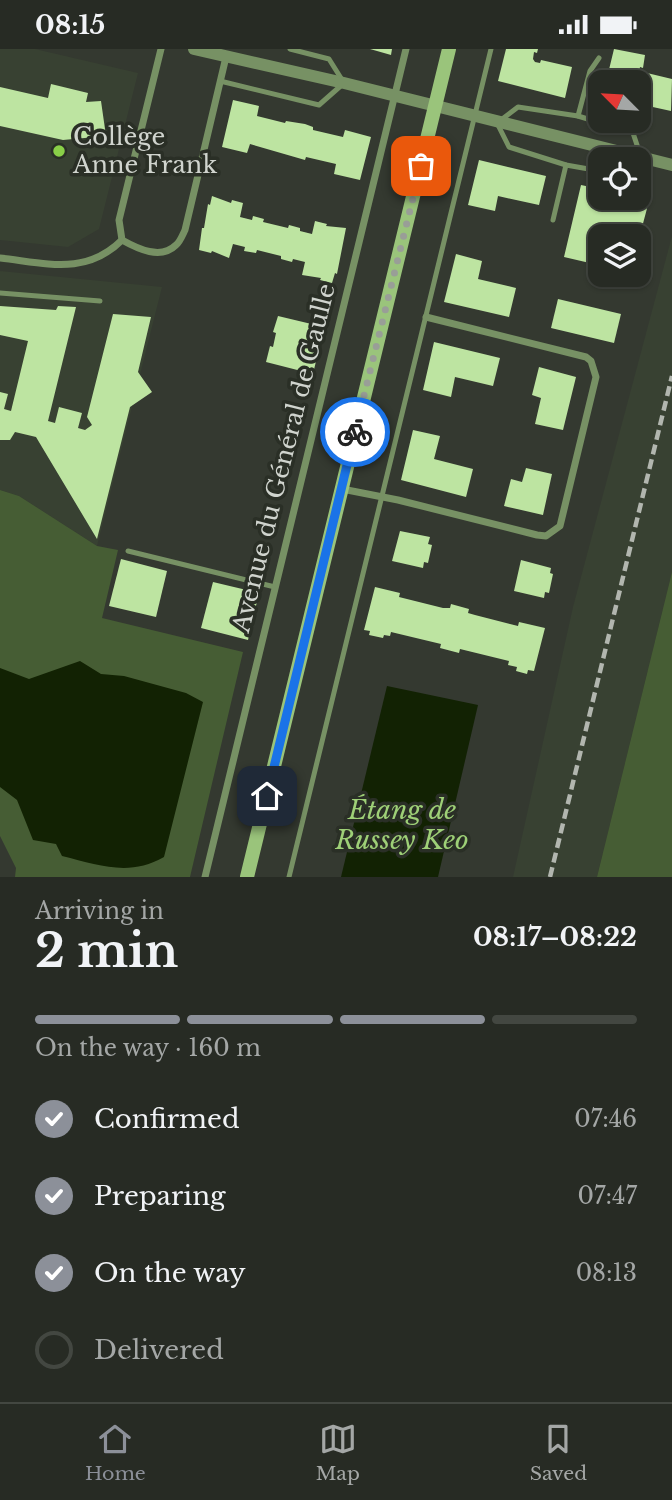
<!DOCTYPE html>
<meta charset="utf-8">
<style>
:root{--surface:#272b24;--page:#333731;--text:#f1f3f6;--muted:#a4a7a6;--line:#434741;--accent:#8c9099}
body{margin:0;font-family:"Libre Baskerville",serif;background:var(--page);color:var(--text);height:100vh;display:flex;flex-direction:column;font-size:26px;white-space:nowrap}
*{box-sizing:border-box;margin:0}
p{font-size:23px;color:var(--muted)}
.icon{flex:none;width:38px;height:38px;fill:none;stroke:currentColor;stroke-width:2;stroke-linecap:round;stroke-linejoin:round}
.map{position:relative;height:828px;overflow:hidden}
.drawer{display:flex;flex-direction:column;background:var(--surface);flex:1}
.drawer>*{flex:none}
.needle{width:46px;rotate:294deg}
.controls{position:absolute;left:588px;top:21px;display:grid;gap:14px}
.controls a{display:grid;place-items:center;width:63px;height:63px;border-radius:14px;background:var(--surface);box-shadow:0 2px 5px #0004,0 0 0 2px var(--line);font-size:35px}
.pin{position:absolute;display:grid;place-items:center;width:60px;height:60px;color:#fff;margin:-30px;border-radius:14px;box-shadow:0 4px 10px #0006}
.courier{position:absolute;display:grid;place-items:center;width:70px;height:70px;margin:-35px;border:5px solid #1a73e8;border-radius:50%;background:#fff;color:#222;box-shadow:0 2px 9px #0007}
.summary em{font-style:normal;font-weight:700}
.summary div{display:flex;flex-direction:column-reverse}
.summary{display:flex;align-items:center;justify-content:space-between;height:119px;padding:0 35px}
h1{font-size:46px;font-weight:700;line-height:52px}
.bar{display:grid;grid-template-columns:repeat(4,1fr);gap:10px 7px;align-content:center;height:84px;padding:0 35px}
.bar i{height:9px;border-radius:5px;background:var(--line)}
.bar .selected{background:var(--accent)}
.bar p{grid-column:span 4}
ol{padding:0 35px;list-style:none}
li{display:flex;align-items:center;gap:21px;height:77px}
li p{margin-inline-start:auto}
li .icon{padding:7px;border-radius:50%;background:var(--accent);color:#fff;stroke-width:4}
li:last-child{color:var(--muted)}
li i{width:38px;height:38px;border:4px solid var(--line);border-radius:50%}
.status{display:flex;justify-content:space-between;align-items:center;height:49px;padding:0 35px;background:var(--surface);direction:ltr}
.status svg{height:19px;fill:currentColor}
.menu{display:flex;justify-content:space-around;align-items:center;height:98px;border-top:2px solid var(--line);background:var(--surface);font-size:19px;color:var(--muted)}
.menu a{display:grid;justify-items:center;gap:4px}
.menu .selected{color:var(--accent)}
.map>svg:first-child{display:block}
.built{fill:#384132}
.green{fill:#465d34}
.water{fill:#122203}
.building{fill:#bde4a1}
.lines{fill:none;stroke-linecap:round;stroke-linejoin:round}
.service{stroke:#779164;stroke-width:5}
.minor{stroke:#779164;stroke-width:7}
.tertiary{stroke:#779164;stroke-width:12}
.secondary{stroke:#9ac47b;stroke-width:14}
.rail{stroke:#b2b6af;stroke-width:4.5;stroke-dasharray:10 5;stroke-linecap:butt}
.done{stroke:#999e97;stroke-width:7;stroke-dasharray:0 12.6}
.route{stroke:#1a73e8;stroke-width:9}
.poi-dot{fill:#89cf48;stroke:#2a2f26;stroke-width:2.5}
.labels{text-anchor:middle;stroke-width:7;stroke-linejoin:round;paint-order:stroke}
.poi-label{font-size:24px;fill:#d0d4ce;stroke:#2a2f26;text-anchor:start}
.street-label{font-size:24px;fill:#d0d4ce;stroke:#2a2f26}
.water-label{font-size:26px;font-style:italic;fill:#9ed077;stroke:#2a2f26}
</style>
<div class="status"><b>08:15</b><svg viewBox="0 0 49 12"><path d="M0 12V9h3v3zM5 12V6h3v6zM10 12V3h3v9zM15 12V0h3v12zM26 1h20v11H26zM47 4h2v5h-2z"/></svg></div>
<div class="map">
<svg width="672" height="828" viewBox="0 0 672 828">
<rect width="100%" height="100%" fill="#343930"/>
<g class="built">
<path d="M0 0H35L138 24 99 180 68 198 0 191Z"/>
<path d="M672 187V523L597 828H513L573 558Z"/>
<path d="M0 222 162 238 97 497 19 447 0 441Z"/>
</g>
<g class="green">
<path d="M0 441 19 447 97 497 118 501 102 569 243 603 190 828H15L16 819 0 787Z"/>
<path d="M672 523V828H597Z"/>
</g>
<g class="water">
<path d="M80 612 101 625 124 627 186 644 203 653 164 808C129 828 99 816 62 807L56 795 33 791 17 751 0 738V619L29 630Z"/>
<path d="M387 637 478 656 438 828H341Z"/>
</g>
<g class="building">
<path d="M370 0H392L391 6Z"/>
<path d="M506 0H538L537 4 534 3 533 10 535 13 540 14 541 11 572 18 565 49 498 32Z"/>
<path d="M614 0 645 6 643 19 640 18 639 23 641 25 647 26V24L672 30 671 62 639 55V33H606Z"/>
<path d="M51 35 88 44 86 53 101 52 106 87 63 91 0 77V38L48 49Z"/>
<path d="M233 51 259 57 257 67 285 74 286 72 305 75 313 78V81L343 88 345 81 371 88 360 131 334 125 336 115 306 108 305 111 250 95 247 104 222 98Z"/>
<path d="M479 111 546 127 539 156 498 147 495 162 468 156Z"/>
<path d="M581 136 600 140V149H635L649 152 641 182 604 173 594 215 564 208Z"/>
<path d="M212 147 231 154 232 151 243 154 240 168 252 171 253 167 264 170 263 173 288 179 289 176 300 179V182L312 185 315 172 327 175 326 177 346 179 337 225 335 224 332 234 320 231 321 229 302 226 305 213 293 210 292 213 281 210V207L257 201 256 204 244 202 245 198 233 195 229 209 212 202 211 204 199 201 202 179H204L208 155 210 156Z"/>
<path d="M456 205 482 212 478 230 516 239 509 268 444 253Z"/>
<path d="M558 250 621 265 614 294 551 279Z"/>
<path d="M0 257 56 261 58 257 76 258 48 372 55 374 59 358 82 364 78 379 85 381 92 376 87 368 113 265 151 268 138 323 152 343 130 358 97 490 36 388 15 383 10 391H0V343L8 345 4 360 11 362 28 292 0 286Z"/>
<path d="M278 267 324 278 313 325 266 313 270 297 273 298 276 284 273 283Z"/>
<path d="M434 293 500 309 493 337 455 328 451 348 423 341Z"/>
<path d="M539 318 576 328 563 381 535 375 541 349 532 346Z"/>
<path d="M413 381 440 387 434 410 473 420 466 448 401 431Z"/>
<path d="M526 419 552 425 543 466 504 457 511 430 522 433Z"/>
<path d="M400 482 430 488 428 495 432 496 428 514 424 513 423 519 392 512Z"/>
<path d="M121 510 167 522 156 568 109 557Z"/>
<path d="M521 511 551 519 550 524 553 525 549 544 545 543 544 549 514 542Z"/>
<path d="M213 533 259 544 248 591 201 579Z"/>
<path d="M375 538 400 544 399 548 443 559H450L451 555 469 560 468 564 475 566 518 577 519 573 545 579 534 622 528 621 527 625 516 622 517 618 508 616 509 612 460 600 459 604 440 599 441 595 391 583 390 587 384 586 383 589 369 586 370 582 364 581Z"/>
</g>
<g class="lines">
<g class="service">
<path d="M220 32 319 56 344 34 329 10 290 0"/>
<path d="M578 67 590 22 599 9"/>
<path d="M600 122 566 116 509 98 497 74 518 58 578 67 633 84 641 108"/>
<path d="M553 171 566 116"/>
<path d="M0 244 100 252"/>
<path d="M128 502 275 538"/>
<path d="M289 828 491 0"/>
</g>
<g class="minor">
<path d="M161 0 119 171 122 191C138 200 161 211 176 196 180 193 183 185 185 181L226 8"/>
<path d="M0 209C46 214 86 227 122 191"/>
<path d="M342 440 398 451 537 486 546 487 560 477 596 328 591 312 586 308 426 268"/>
<path d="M205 828 406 0"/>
</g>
<path class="tertiary" d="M194 0 344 34 672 116"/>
<path class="secondary" d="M247 828 449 0"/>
<path class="rail" d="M550 828 672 327"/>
</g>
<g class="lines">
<path class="done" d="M355 383 421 117"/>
<path class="route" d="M267 747 355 383"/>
</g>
<circle class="poi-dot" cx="59" cy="102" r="7"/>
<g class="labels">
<g class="poi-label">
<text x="73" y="96">Collège<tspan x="73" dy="28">Anne Frank</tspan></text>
</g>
<g class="street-label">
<text transform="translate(284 409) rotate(-76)" y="8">Avenue du Général de Gaulle</text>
</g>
<g class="water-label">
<text x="402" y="770">Étang de<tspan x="402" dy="30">Russey Keo</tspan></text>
</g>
</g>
</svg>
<div class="controls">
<a><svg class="needle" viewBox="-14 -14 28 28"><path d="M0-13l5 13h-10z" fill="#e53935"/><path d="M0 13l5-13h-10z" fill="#a4a7a6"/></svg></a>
<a><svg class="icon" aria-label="locate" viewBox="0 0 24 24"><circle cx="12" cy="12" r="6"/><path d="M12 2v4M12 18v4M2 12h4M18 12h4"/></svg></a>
<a><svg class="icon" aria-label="layers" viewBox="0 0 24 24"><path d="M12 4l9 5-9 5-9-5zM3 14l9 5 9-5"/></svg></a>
</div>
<div class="pin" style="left:421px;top:117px;background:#ea580c"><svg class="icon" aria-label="bag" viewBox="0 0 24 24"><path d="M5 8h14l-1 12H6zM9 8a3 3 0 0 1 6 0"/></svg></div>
<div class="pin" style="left:267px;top:747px;background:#1f2937"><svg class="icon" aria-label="home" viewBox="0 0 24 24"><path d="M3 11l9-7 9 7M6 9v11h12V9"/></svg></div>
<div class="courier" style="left:355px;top:383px"><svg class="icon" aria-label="bike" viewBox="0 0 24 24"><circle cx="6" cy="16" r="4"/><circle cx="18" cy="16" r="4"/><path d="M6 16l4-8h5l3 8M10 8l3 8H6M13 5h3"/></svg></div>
</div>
<section class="drawer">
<div class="summary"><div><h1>2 min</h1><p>Arriving in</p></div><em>08:17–08:22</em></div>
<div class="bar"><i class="selected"></i><i class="selected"></i><i class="selected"></i><i></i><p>On the way · 160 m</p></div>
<ol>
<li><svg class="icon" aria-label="check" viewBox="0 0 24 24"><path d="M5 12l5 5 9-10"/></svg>Confirmed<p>07:46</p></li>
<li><svg class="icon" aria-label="check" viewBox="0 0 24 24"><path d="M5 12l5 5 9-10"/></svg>Preparing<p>07:47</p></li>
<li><svg class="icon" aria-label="check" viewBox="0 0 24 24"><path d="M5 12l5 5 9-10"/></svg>On the way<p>08:13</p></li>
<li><i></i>Delivered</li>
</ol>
</section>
<nav class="menu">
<a class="selected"><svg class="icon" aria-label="home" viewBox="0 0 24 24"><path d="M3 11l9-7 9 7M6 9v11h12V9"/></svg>Home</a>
<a><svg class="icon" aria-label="map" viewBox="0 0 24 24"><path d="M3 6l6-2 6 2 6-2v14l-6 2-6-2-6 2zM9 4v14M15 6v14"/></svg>Map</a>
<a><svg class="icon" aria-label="saved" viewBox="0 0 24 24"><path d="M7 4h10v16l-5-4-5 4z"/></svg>Saved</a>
</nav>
